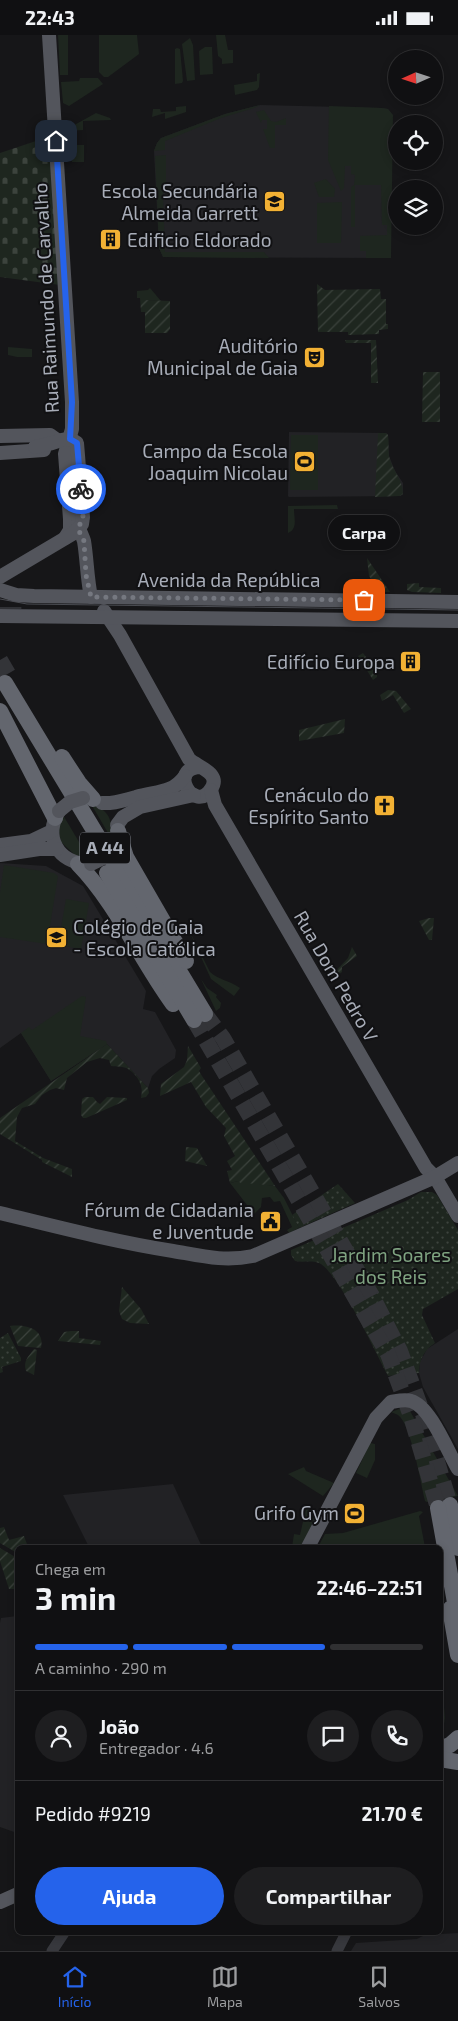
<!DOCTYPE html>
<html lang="pt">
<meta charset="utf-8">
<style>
:root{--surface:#101012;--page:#1e1e20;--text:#f1f3f6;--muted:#9c9d9f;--line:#303032;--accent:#2563eb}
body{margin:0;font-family:"Exo 2",sans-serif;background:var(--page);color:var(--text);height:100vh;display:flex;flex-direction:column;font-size:19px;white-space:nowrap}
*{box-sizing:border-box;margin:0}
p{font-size:16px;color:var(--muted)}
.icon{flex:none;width:28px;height:28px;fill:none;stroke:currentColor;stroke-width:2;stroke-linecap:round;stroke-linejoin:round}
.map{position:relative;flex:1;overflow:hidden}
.drawer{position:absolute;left:15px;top:1510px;width:428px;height:390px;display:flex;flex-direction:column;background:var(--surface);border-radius:8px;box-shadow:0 2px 8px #0003,0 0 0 1px var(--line)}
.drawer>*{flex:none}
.needle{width:32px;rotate:267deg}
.fabs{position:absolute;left:388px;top:15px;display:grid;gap:10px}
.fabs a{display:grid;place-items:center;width:55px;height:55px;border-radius:50%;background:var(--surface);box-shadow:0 2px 8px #0003,0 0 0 1px var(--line);font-size:25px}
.pin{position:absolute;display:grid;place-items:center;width:42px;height:42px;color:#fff;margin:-21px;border-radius:10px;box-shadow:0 2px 8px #0006}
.courier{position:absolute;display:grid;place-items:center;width:50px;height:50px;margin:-25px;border:4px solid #2563eb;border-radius:50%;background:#fff;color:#222;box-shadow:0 1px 6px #0007}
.bubble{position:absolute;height:35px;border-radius:18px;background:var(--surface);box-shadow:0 2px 8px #0003,0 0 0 1px var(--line);font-size:16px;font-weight:700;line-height:35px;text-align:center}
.summary em{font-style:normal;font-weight:700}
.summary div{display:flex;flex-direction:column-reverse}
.summary{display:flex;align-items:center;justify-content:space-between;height:85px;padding:0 20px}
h1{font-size:32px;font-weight:700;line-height:38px}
.bar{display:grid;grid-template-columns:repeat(4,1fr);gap:8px 5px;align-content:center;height:60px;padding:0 20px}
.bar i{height:6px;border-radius:4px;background:var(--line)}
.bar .on{background:var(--accent)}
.bar p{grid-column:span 4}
.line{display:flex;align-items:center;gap:12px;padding:0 20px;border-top:1px solid var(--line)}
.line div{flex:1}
.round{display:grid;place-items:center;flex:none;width:52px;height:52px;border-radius:26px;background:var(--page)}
.primary-button{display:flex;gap:10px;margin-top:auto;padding:10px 20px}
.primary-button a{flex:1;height:58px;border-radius:30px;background:var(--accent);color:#fff;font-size:20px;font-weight:700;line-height:58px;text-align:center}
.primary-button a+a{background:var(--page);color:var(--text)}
.status{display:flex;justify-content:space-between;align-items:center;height:35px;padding:0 25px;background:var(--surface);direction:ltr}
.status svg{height:14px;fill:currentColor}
.dock{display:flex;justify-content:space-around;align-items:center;height:70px;border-top:1px solid var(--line);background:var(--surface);font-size:14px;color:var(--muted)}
.dock a{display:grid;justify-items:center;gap:2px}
.dock .on{color:var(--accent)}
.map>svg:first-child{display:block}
.built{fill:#222225}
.grass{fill:#1e261f}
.cemetery{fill:url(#cemetery-stones)}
.park{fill:url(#park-dots)}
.garden{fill:url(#garden-furrows)}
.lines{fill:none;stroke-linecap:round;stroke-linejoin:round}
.highway-tunnel{stroke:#333438;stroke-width:16;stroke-dasharray:16 8;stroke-linecap:butt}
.minor{stroke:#37383d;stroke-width:11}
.major{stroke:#53555c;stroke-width:14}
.highway{stroke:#63666e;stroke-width:16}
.tram{stroke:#4a4c52;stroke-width:1}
.major-bridge{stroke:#53555c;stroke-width:14}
.done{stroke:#757880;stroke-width:5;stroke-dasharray:0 9}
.route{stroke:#2563eb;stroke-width:6}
.labels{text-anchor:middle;stroke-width:4;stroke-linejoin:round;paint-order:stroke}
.shield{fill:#111113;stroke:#7b7e86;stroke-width:1}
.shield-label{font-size:18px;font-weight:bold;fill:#a8adb8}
.poi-label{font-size:19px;fill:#a8adb8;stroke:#111113;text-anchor:end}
.street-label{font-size:19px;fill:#a8adb8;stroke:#111113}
.park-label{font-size:19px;fill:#7fa381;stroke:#111113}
</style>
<div class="status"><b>22:43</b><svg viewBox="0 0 49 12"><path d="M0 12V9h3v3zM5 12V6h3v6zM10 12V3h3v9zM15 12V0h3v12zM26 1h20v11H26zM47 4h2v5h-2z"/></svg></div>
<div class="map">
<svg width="458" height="1916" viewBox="0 0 458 1916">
<defs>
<pattern id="cemetery-stones" width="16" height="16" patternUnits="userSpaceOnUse" patternTransform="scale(1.25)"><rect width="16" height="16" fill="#1e261f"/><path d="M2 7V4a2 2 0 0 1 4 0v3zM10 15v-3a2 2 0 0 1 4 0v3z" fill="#3c433d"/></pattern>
<pattern id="park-dots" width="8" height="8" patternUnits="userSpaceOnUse" patternTransform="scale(1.25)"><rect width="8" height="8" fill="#1e261f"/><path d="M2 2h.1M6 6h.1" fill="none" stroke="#3c433d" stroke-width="1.8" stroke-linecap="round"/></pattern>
<pattern id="garden-furrows" width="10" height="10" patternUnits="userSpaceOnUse" patternTransform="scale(1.25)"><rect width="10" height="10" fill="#1e261f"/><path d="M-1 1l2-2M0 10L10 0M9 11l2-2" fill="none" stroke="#3c433d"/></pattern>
</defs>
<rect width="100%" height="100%" fill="#161618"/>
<g class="built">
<path d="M260 70 382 73 388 74 391 78V223L163 222 159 213 154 116 157 108 161 103 225 79Z"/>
<path d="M289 397 386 398 388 400 389 421 395 436 403 448V459L400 461 289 462 288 461Z"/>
<path d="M0 828 46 831 83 851 146 956 143 974 155 977 176 1015 175 1023 159 1034 152 1041 148 1053 107 1009 51 1046 21 998 0 1013Z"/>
<path d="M458 1294V1414L423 1352 419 1338 420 1327 427 1314Z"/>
<path d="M173 1449 202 1512H89L63 1460Z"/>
<path d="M17 1581H18L17 1798 0 1792V1588L1 1583Z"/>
<path d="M458 1898V1916H351L356 1908 417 1904 425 1900Z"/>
</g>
<g class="grass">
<path d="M58 0H68V40H60Z"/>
<path d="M99 0H137L139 19 108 42H104L99 37Z"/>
<path d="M216 0H225L228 15H233V28L222 29V24L218 21Z"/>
<path d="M190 3 193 10 195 45 187 46 182 9Z"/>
<path d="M205 12H212L213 39 200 40 199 16Z"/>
<path d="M177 13 180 14 183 46 182 48 175 49V14Z"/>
<path d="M260 38 259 52 257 55 235 60 234 50 257 46V39Z"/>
<path d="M80 43H98L103 49 69 71 63 68 61 47 79 46Z"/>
<path d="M260 70 254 73 221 83 165 106V115L154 116 157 108 161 103 225 79Z"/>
<path d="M186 71V77L165 84V78L152 82 153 74H160L161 77 176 76V72Z"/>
<path d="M329 71 382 73 388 74 393 80 391 223H366V216H360V201L387 200V190H382L381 150H355V192H351V152L354 150 355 140 351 139V131H345L344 153 341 156 328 125Z"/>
<path d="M264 75 271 86 276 87 286 83V90H275V113H270L263 94H267V85H262L261 88 256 77Z"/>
<path d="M96 78 110 83 111 85 83 86V95L69 96V93Z"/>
<path d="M71 110H84V127H72Z"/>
<path d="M166 120V151L163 159 165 217H264L269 223 163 222 159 213 155 121Z"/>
<path d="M326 144 335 154 334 162H319L314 148Z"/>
<path d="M342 167 341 208H317V168Z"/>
<path d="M150 253 161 266 144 265V263H137V256L148 255Z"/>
<path d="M8 312 32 314V322H17L8 320Z"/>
<path d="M291 400H318V455H290Z"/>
<path d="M337 470 338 474H294C294 484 298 494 288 498V471Z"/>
<path d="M91 769C109 775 113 785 111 803Z"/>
<path d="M63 780 88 822 75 820 61 807 58 793Z"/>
<path d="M4 830 54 838 58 841 47 909 0 902V858Z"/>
<path d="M66 864 89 868 81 914 58 910Z"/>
<path d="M186 889 210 937C219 945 231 946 240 953L234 961 211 944Z"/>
<path d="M201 944 207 953 217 960 216 962 221 968 220 973 216 976Z"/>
<path d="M82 961 86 962 80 1001 106 1006 107 1009 51 1046 21 998 29 992 32 995Z"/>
<path d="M238 1146 275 1151 284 1163 299 1193 289 1198 287 1195 292 1192 280 1166 274 1167 270 1162 262 1163 261 1172 254 1179 230 1148Z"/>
<path d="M399 1374H408L410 1376 458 1461 427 1467 425 1466C421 1449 411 1389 398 1380 396 1379 393 1378 391 1377Z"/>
<path d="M370 1408 375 1409V1425L367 1443 356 1438Z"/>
<path d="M304 1432 306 1436 334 1448 323 1461 288 1439Z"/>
<path d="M306 1473 316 1479 317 1483 300 1512H292L294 1499 300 1500Z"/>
<path d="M420 1476 423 1477 419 1481 425 1512H318L325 1499 343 1498Z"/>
<path d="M440 1624 445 1683 443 1695 440 1696Z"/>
</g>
<path class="cemetery" d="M45 103 49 107 60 250 0 242V118Z"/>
<g class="park">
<path d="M338 1149 355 1168 299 1193 292 1180Z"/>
<path d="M421 1157H432L437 1160 458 1195V1254L423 1274 422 1280 435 1308C424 1315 419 1325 419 1338L388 1341C377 1320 337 1235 319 1228 311 1225 303 1228 295 1226L291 1220V1215L408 1165Z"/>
<path d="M8 1298 21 1323V1326L2 1332 3 1337 0 1338V1303Z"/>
</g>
<g class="garden">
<path d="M317 249 325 255 380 254 381 264H386V289H388V294L379 295V299L348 300V297H318Z"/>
<path d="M140 263H144V265L170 266V294L167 298H145V277H141Z"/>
<path d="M345 305H376L378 348H371V308H346Z"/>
<path d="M423 337H440V387H422Z"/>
<path d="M378 398H386L388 400C389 407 388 414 389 421 392 435 403 444 403 459L400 461 375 462Z"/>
<path d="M367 523 390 557H375L370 545 371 544 369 541Z"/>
<path d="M419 548V552L441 553V558L412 557 407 555V549Z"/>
<path d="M363 618 377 637V642L373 645 358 621Z"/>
<path d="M388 655 396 656 411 674 404 678 393 660 382 666 380 660Z"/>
<path d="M345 684 344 698 299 706V695Z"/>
<path d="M429 883H434L432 905H429L419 886Z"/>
<path d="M352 912 357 921 342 932V937L332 944 331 941 348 923Z"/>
<path d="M107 1009 148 1053 149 1058 146 1062 141 1063C144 1051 138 1040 128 1034 124 1031 116 1032 111 1031L109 1025 100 1023 87 1027 67 1043 64 1055 56 1053 50 1055 42 1060 35 1069 22 1073 17 1082 15 1106 43 1123 72 1134V1142L42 1127V1125L0 1099V1083Z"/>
<path d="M188 1011 201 1033 199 1036 202 1041 275 1151 246 1148 244 1151 238 1146 230 1148 227 1136 232 1135 227 1126 235 1121 224 1101 226 1093 206 1072 191 1047 160 1061 161 1049 184 1032 187 1025Z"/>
<path d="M85 1062H93L97 1067 100 1069 107 1062 127 1063V1065L86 1083H83L81 1080 82 1064Z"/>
<path d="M186 1112 197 1113 207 1131 185 1126Z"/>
<path d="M122 1252 141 1274 149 1289 130 1288 122 1284 119 1276Z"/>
<path d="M10 1291C26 1289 45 1294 41 1313L18 1311Z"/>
<path d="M71 1296H79V1303L101 1306 100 1310 58 1306 64 1297Z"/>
<path d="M34 1314 37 1315 34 1340 26 1336C23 1326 28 1322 34 1314Z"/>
<path d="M4 1492 9 1505 24 1501 28 1512H18L17 1518 0 1508V1493Z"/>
<path d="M0 1513 17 1523V1554H9L0 1526Z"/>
</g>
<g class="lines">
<g class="highway-tunnel">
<path d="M0 625 11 644"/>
<path d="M205 979 223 1003 372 1261 400 1316 423 1379 450 1470"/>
<path d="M194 985 388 1319 411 1381 438 1473"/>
</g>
<g class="minor">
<path d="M52 1916 64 1898"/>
<path d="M337 1916 346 1898"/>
</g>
<g class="major">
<path d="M49 0 72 367V394L65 419 70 484V495L65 503"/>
<path d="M0 401 50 400 57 405"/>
<path d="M0 418 44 415"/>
<path d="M78 487C78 494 82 499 84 506 87 524 87 543 91 562"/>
<path d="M0 542 74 498 82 489 83 482 77 408C66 400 59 407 48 409 44 410 40 411 35 412"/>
<path d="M0 555 16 560 34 561 458 567"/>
<path d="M104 576 120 600 189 724C197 732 222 738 211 754 195 780 166 733 201 732"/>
<path d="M0 581 458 586"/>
<path d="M211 755 215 770 426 1133 435 1142 458 1181"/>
<path d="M102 768C115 769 124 765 136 762 156 756 172 759 185 741"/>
<path d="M59 776C43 802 58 828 88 829"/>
<path d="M117 790 123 782 140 772 194 760"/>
<path d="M0 810 31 806 52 796"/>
<path d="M0 820 39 814H57"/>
<path d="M0 1178C58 1192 115 1207 173 1216 202 1221 224 1227 253 1221L435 1142 458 1128"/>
<path d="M308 1512 376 1383 391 1367C397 1366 405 1364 411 1366 430 1371 448 1417 458 1434"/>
<path d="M0 1867 18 1859"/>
</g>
<g class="highway">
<path d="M5 648 205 979"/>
<path d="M0 676 55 783"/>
<path d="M62 722 79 748 93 764"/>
<path d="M118 796 126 822 186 926"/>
<path d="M78 829C117 869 140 924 173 969"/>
<path d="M107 838 194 985"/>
<path d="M450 1470 458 1513"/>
<path d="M438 1473 458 1584"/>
<path d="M450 1574 458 1620"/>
<path d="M440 1714 450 1710 458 1703"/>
<path d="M440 1724 458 1727"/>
</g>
<g class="tram">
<path d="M0 564 27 569 458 575"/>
<path d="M0 573H21"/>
</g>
<g class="major-bridge">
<path d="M59 776 70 767 83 763"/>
<path d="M91 829 105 822 114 811"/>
</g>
</g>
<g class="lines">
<path class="done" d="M81 454 83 482 78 494 84 506 86 540 91 562 364 565"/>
<path class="route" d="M56 106 72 367 70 404 77 408 81 454"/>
</g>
<defs>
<symbol id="school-square" viewBox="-11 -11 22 22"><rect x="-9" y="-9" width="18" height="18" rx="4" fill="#f2b134" stroke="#111113"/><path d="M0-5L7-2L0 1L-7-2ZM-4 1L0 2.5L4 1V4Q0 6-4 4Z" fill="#111"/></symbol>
<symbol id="building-square" viewBox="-11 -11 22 22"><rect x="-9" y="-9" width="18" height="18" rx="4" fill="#f2b134" stroke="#111113"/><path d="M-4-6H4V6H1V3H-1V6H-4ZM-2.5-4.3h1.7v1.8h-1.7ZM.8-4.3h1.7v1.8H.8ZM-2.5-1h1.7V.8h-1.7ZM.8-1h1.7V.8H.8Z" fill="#111"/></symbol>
<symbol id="theatre-square" viewBox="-11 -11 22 22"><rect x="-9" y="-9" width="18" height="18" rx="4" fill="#f2b134" stroke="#111113"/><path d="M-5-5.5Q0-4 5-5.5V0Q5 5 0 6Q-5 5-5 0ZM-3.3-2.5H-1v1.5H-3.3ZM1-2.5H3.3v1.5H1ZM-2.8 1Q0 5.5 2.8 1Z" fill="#111"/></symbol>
<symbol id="stadium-square" viewBox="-11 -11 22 22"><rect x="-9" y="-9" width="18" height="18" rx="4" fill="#f2b134" stroke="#111113"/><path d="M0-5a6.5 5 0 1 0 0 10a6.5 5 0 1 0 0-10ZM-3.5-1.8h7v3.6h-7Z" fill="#111"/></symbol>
<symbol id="church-square" viewBox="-11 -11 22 22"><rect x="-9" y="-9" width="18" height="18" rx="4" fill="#f2b134" stroke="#111113"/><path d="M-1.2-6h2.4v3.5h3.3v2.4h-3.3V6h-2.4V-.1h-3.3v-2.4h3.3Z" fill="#111"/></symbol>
<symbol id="civic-square" viewBox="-11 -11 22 22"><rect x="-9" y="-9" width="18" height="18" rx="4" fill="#f2b134" stroke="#111113"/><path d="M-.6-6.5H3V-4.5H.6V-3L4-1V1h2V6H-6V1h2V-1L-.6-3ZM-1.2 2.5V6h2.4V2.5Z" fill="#111"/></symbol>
</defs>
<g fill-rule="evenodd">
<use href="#school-square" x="262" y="154" width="25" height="25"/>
<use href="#building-square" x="98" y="192" width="25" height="25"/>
<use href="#theatre-square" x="302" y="310" width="25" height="25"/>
<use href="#stadium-square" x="292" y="414" width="25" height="25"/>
<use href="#building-square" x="398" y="614" width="25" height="25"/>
<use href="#church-square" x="372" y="758" width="25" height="25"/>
<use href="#school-square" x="44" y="890" width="25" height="25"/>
<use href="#civic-square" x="258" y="1174" width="25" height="25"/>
<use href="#stadium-square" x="342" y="1466" width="25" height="25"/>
</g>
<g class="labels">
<rect class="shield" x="80" y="797.5" width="50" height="31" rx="4"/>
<g class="shield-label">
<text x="105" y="819">A 44</text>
</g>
<g class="poi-label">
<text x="258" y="163">Escola Secundária<tspan x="258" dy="22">Almeida Garrett</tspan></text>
<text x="127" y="212" text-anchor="start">Edificio Eldorado</text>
<text x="298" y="318">Auditório<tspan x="298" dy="22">Municipal de Gaia</tspan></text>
<text x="288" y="423">Campo da Escola<tspan x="288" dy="22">Joaquim Nicolau</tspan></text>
<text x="395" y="634">Edifício Europa</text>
<text x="369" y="767">Cenáculo do<tspan x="369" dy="22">Espírito Santo</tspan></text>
<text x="73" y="899" text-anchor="start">Colégio de Gaia<tspan x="73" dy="22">- Escola Católica</tspan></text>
<text x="254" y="1182">Fórum de Cidadania<tspan x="254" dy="22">e Juventude</tspan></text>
<text x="339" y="1485">Grifo Gym</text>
</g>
<g class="street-label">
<text transform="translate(46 263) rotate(-93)" y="7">Rua Raimundo de Carvalho</text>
<text x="229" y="552">Avenida da República</text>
<text transform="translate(336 941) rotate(60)" y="7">Rua Dom Pedro V</text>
</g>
<g class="park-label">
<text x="391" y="1227">Jardim Soares<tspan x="391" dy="22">dos Reis</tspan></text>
</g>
</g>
</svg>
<div class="fabs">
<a><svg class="needle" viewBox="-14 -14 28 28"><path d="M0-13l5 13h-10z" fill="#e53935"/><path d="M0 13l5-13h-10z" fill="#9c9d9f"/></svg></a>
<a><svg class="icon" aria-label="locate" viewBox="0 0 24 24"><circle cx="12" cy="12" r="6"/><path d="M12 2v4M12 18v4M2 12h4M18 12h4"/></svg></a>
<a><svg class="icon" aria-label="layers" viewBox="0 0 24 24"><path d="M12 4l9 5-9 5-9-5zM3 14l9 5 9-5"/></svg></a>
</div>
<div class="pin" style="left:364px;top:565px;background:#ea580c"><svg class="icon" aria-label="bag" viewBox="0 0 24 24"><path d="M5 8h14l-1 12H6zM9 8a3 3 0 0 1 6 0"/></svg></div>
<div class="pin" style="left:56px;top:106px;background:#1f2937"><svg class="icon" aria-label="home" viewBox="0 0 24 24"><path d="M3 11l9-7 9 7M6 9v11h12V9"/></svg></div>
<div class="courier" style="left:81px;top:454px"><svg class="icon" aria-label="bike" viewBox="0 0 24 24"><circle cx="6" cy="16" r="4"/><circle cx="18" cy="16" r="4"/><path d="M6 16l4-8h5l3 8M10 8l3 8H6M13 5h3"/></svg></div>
<div class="bubble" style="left:328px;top:480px;width:72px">Carpa</div>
<section class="drawer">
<div class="summary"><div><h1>3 min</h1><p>Chega em</p></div><em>22:46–22:51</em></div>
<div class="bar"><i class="on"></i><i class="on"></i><i class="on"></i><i></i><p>A caminho · 290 m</p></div>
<div class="line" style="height:90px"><a class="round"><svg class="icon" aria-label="person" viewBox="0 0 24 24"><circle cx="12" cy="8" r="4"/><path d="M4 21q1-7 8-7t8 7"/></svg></a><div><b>João</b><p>Entregador · 4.6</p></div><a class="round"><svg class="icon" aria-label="chat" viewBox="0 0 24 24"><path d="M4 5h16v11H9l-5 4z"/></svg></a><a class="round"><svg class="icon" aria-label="phone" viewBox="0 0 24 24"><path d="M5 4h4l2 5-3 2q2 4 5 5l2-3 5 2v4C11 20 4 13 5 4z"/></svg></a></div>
<div class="line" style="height:65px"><div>Pedido #9219</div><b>21.70 €</b></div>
<div class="primary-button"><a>Ajuda</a><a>Compartilhar</a></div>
</section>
</div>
<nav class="dock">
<a class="on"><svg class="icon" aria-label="home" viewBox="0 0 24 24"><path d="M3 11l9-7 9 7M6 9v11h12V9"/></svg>Início</a>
<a><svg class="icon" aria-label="map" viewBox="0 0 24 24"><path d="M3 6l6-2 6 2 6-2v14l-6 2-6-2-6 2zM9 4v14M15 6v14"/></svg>Mapa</a>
<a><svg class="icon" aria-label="saved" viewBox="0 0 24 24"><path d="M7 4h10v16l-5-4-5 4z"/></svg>Salvos</a>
</nav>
